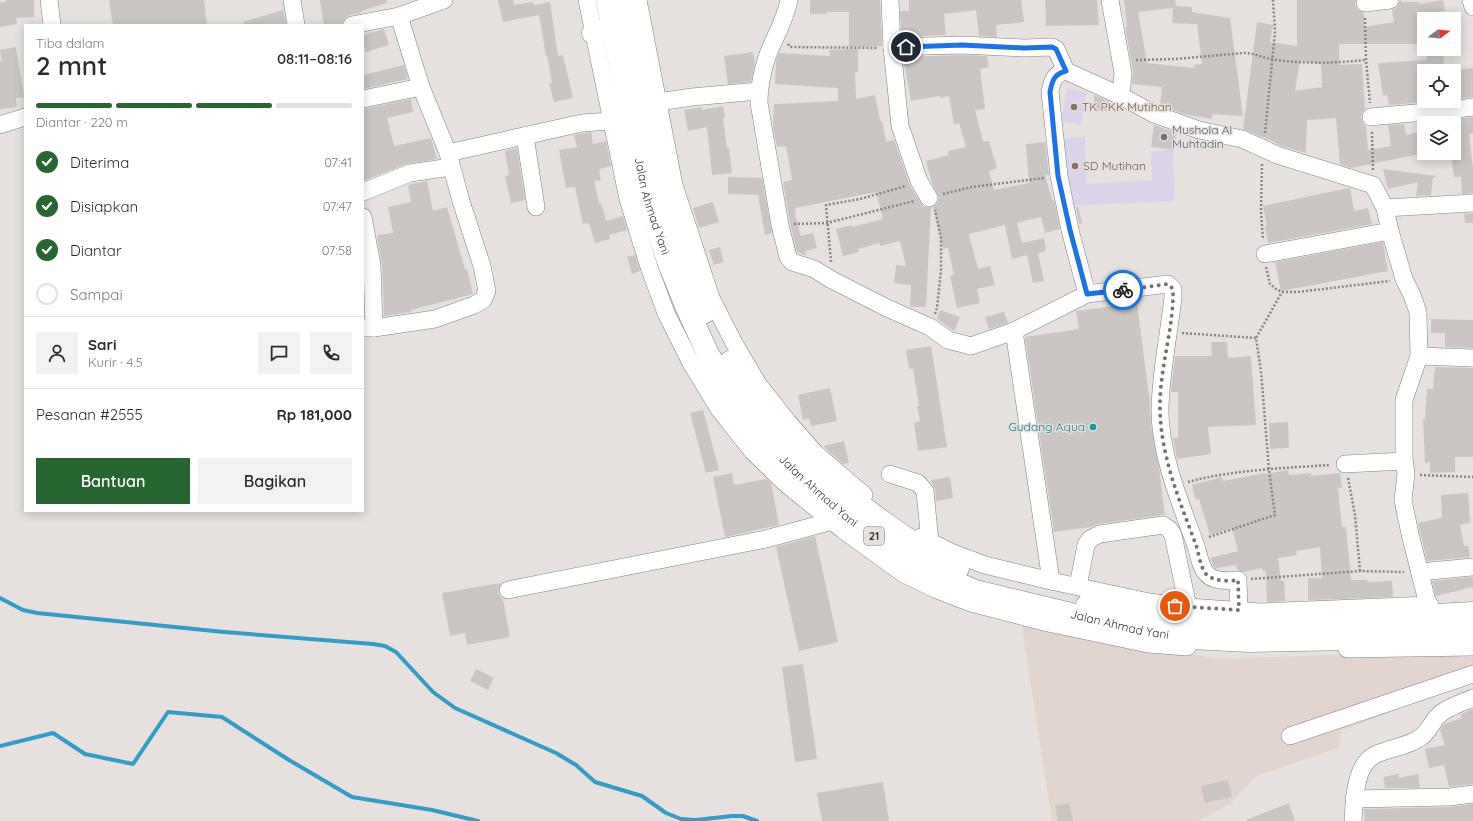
<!DOCTYPE html>
<html lang="id">
<meta charset="utf-8">
<style>
:root{--surface:#fff;--page:#f2f2f3;--text:#2b2b33;--muted:#7c7c81;--line:#e1e1e2;--accent:#276630}
body{margin:0;font-family:Quicksand,sans-serif;background:var(--page);color:var(--text);height:100vh;display:flex;flex-direction:column;font-size:15px;white-space:nowrap}
*{box-sizing:border-box;margin:0}
p{font-size:13px;color:var(--muted)}
.icon{flex:none;width:22px;height:22px;fill:none;stroke:currentColor;stroke-width:2;stroke-linecap:round;stroke-linejoin:round}
.map{position:relative;flex:1;overflow:hidden}
.details{position:absolute;left:24px;top:24px;width:340px;height:488px;display:flex;flex-direction:column;background:var(--surface);border-radius:0px;box-shadow:0 2px 10px #0003}
.details>*{flex:none}
.needle{width:26px;rotate:74deg}
.controls{position:absolute;left:1417px;top:12px;display:grid;gap:8px}
.controls a{display:grid;place-items:center;width:44px;height:44px;border-radius:0px;background:var(--surface);box-shadow:0 2px 10px #0003;font-size:20px}
.pin{position:absolute;display:grid;place-items:center;width:34px;height:34px;color:#fff;margin:-17px;border:2px solid #fff;border-radius:50%;box-shadow:0 1px 4px #0007}
.courier{position:absolute;display:grid;place-items:center;width:40px;height:40px;margin:-20px;border:3px solid #1a73e8;border-radius:50%;background:#fff;color:#222;box-shadow:0 1px 5px #0007}
.headline em{font-style:normal;font-weight:600}
.headline div{display:flex;flex-direction:column-reverse}
.headline{display:flex;align-items:center;justify-content:space-between;height:68px;padding:0 12px}
h1{font-size:26px;font-weight:600;line-height:30px}
.bar{display:grid;grid-template-columns:repeat(4,1fr);gap:6px 4px;align-content:center;height:48px;padding:0 12px}
.bar i{height:5px;border-radius:3px;background:var(--line)}
.bar .current{background:var(--accent)}
.bar p{grid-column:span 4}
.line{display:flex;align-items:center;gap:10px;padding:0 12px;border-top:1px solid var(--line)}
.line div{flex:1}
.round{display:grid;place-items:center;flex:none;width:42px;height:42px;border-radius:0px;background:var(--page)}
ol{padding:0 12px;list-style:none}
li{display:flex;align-items:center;gap:12px;height:44px}
li p{margin-inline-start:auto}
li .icon{padding:4px;border-radius:50%;background:var(--accent);color:#fff;stroke-width:4}
li:last-child{color:var(--muted)}
li i{width:22px;height:22px;border:2px solid var(--line);border-radius:50%}
.button{display:flex;gap:8px;margin-top:auto;padding:8px 12px}
.button a{flex:1;height:46px;border-radius:0px;background:var(--accent);color:#fff;font-size:16px;font-weight:600;line-height:46px;text-align:center}
.button a+a{background:var(--page);color:var(--text)}
.map>svg:first-child{display:block}
.built{fill:#e2d4cf}
.education{fill:#dbd3e9}
.lines{fill:none;stroke-linecap:round;stroke-linejoin:round}
.stream{stroke:#319dc9;stroke-width:4}
.building{fill:#cbc6c4;fill-rule:evenodd}
.minor-casing{stroke:#857f7d;stroke-width:18}
.highway-casing{stroke:#857f7d;stroke-width:23}
.path{stroke:#898584;stroke-width:2.5;stroke-dasharray:2 2;stroke-linecap:butt}
.minor{stroke:#fff;stroke-width:17}
.highway{stroke:#fff;stroke-width:22}
.done{stroke:#767271;stroke-width:4;stroke-dasharray:0 7.2}
.route{stroke:#1a73e8;stroke-width:5}
.education-dot{fill:#8d6e63;stroke:#e6e0de;stroke-width:1.5}
.worship-dot{fill:#6b7280;stroke:#e6e0de;stroke-width:1.5}
.culture-dot{fill:#0f9aa8;stroke:#e6e0de;stroke-width:1.5}
.labels{text-anchor:middle;stroke-width:3;stroke-linejoin:round;paint-order:stroke}
.shield{fill:#e6e0de;stroke:#6d6968;stroke-width:1}
.shield-label{font-size:11px;font-weight:bold;fill:#393636}
.education-label{font-size:12px;fill:#785e54;stroke:#e6e0de;text-anchor:start}
.worship-label{font-size:12px;fill:#5b616d;stroke:#e6e0de;text-anchor:start}
.street-label{font-size:12px;fill:#393636;stroke:#e6e0de}
.culture-label{font-size:12px;fill:#0d838f;stroke:#e6e0de;text-anchor:end}
</style>
<div class="map">
<svg width="1473" height="821" viewBox="0 0 1473 821">
<rect width="100%" height="100%" fill="#e6e0de"/>
<path class="built" d="M1021 621 1218 659 1473 650V665L1424 682 1406 706 1341 731 1338 748 1256 776 1230 804 1198 821H1052Z"/>
<g class="education">
<path d="M1067 88 1087 92 1081 125 1061 121Z"/>
<path d="M1085 137 1087 184 1152 180 1151 151 1173 150 1175 201 1066 206 1063 138Z"/>
</g>
<g class="lines">
<g class="stream">
<path d="M0 598 23 610 37 613 224 632 373 644 385 646 396 652 433 692 455 708 556 753 576 765 595 782 642 796 666 813 681 819 696 820 732 816H743L757 821"/>
<path d="M0 746 53 733 85 754 133 764 168 712 222 717 289 760 352 797 432 810 478 821"/>
</g>
</g>
<g class="building">
<path d="M6 0H34V17L16 18 17 24 0 27V3L6 2Z"/>
<path d="M109 0H204L207 25H113Z"/>
<path d="M320 0H386L387 3 361 11V13L350 15 345 18 342 24 324 25Z"/>
<path d="M498 0H513L514 5 533 2 534 5 550 2 558 56 563 55 573 98 554 102 549 83H552L547 56H546L539 15 503 22Z"/>
<path d="M810 0H880L882 46 849 47V12H826V14H810Z"/>
<path d="M909 0H1021L1024 22 996 25 997 37 979 36 976 10 944 14 946 35 902 37 900 11H909Z"/>
<path d="M1045 0H1097L1099 25 1046 26Z"/>
<path d="M1124 0H1175L1176 6 1192 7V12L1230 18 1243 116 1212 114V119L1183 114 1160 105 1162 87 1132 84 1133 71 1125 27H1127ZM1173 8 1172 23 1197 24 1202 64 1194 65V68L1147 63 1138 12Z"/>
<path d="M1297 0H1356L1355 5 1357 9 1364 13V27L1394 22 1392 10 1396 8 1400 1 1401 0 1402 2H1419V4L1443 0 1445 11 1424 15V44H1339V65L1362 64 1365 109 1362 113 1361 118 1363 123 1366 126 1368 150 1391 146 1388 125 1404 124 1406 135 1424 131V153L1351 168 1340 164 1336 118 1307 120 1306 153 1281 146 1272 141 1243 129 1257 22 1273 25 1270 42 1297 46ZM1300 61 1321 64 1322 87 1295 91Z"/>
<path d="M283 10 286 25H244L243 22Z"/>
<path d="M384 29 389 45 366 52 363 43V35Z"/>
<path d="M16 47 24 97 16 98 17 107 0 109V61H2L0 50Z"/>
<path d="M858 49V72H855L856 99 875 95 880 121H882L886 142 894 140 910 186 921 203 924 207H931L926 307H910L911 285 894 283 896 265 906 266 900 241 880 246 879 243 858 249 859 252 843 256 836 229 852 225V227L883 219 876 192 795 208 796 214 795 215 801 236 813 233 817 248 805 251 806 256 797 252 790 223 783 182 792 180 786 146 777 147 773 127 774 104 838 101V88L775 84 776 61 779 53 830 56 829 50Z"/>
<path d="M1427 49H1443L1444 71H1424V102L1389 105 1387 95 1383 96 1378 63 1427 60Z"/>
<path d="M753 52 755 63 751 82 728 84 724 56Z"/>
<path d="M962 55 987 56 989 67 980 69 985 109 975 110 983 142 989 141 997 168 989 171 994 190 1029 183 1026 144 1045 142 1049 175H1045L1052 200H1054L1060 229 1045 233 1041 217 1017 223 1022 243 1044 238 1046 251 1038 253 1044 281 1033 283 1027 255 1012 259 1005 225 969 234 978 269 990 266 995 285 977 289 980 303 957 308 950 276 954 275 948 248 943 249 933 207 937 203 939 198 932 183 926 161 949 155 948 151 966 147 959 123 954 125 949 96 940 98V96L911 101 903 57Z"/>
<path d="M404 65 408 79 363 89V75Z"/>
<path d="M1473 68V97L1454 99V95H1460L1456 70Z"/>
<path d="M1094 95 1110 102 1109 111 1094 110Z"/>
<path d="M411 99 413 112 387 118 394 146 431 138 437 159 406 164 363 181V109Z"/>
<path d="M723 106 725 117 723 118 727 148H729L732 173 712 175 707 127 688 131 684 110 702 107V110Z"/>
<path d="M1473 117V134H1469L1473 169V193L1462 194 1461 177H1454L1451 153H1454V123H1448V120Z"/>
<path d="M1154 125 1176 133 1174 150 1151 147Z"/>
<path d="M591 132 593 144 606 141 611 166 599 169 601 180 594 181 599 203H601L606 221 623 216 627 230 609 235 610 239 595 243 589 223 583 224 575 187 566 188 559 150 577 147 574 135Z"/>
<path d="M517 148 525 200 511 203 505 176 509 175 505 151Z"/>
<path d="M1383 169 1437 176 1433 178 1431 195 1416 196 1418 182 1388 189Z"/>
<path d="M728 177 762 178 772 233 765 235 758 195 728 194Z"/>
<path d="M427 181 433 211 447 207 465 269H467L473 294 411 310V312L384 316 382 265 377 235 393 233 388 207 411 202 408 185Z"/>
<path d="M1349 188H1350L1354 211 1368 208 1372 224 1268 243 1265 226H1267L1263 206Z"/>
<path d="M713 202 719 222 699 228 693 208Z"/>
<path d="M1078 206 1082 223 1079 224 1076 207Z"/>
<path d="M1473 213V223H1465L1464 214Z"/>
<path d="M1383 242 1388 271 1281 291 1275 262Z"/>
<path d="M720 247 724 262 714 265 709 250Z"/>
<path d="M635 255 640 271 632 274 627 257Z"/>
<path d="M1137 303 1150 404 1151 426 1159 468 1165 516 1162 515 1099 524 1091 527 1054 532 1025 337 1079 329 1076 311Z"/>
<path d="M940 310 960 317 954 331 937 319Z"/>
<path d="M1004 312 1008 323 989 329 985 317Z"/>
<path d="M1431 319 1473 320V348L1445 347V333H1431Z"/>
<path d="M1211 342H1227L1228 358 1251 356 1256 425 1208 427 1211 454 1177 459 1173 438H1178V392H1171L1175 356H1212Z"/>
<path d="M931 346 947 447 918 451 914 423 920 421 917 406H919L913 368 909 369 906 350Z"/>
<path d="M1435 367 1473 368V457H1455V472L1430 473V462L1425 463 1423 419H1425L1427 389H1433Z"/>
<path d="M830 388 837 421 811 426 809 418 803 420 798 395Z"/>
<path d="M703 410 719 470 706 473 690 413Z"/>
<path d="M1288 422 1289 448 1270 449 1269 423Z"/>
<path d="M844 441 849 463 843 464 825 448 824 446Z"/>
<path d="M1288 470 1289 475 1311 473V476L1340 473 1342 487 1338 488 1342 527H1346L1351 580H1367V582L1392 581 1393 597 1308 600V578H1322L1320 547 1296 551 1297 555 1278 558 1281 581H1284L1285 601 1267 602 1266 571H1263L1262 568 1244 572 1237 570 1236 565 1216 568 1214 567 1210 558 1238 551 1232 528 1210 535 1199 499 1196 500 1192 485 1222 477 1223 481 1265 473V474Z"/>
<path d="M732 473 734 485 766 479 771 483 779 525 725 537 713 477Z"/>
<path d="M950 477 953 498 936 501 935 490 931 480Z"/>
<path d="M1468 493 1470 523 1460 525 1464 546H1468L1470 557 1427 561 1418 523 1442 518 1441 495Z"/>
<path d="M815 536 838 642 799 651 776 547Z"/>
<path d="M1473 577V587L1436 596 1432 581Z"/>
<path d="M501 583 498 592 500 596 503 599 510 637 467 645 465 633 450 636 442 593Z"/>
<path d="M803 664 817 759 795 762 782 667Z"/>
<path d="M476 669 494 678 488 690 470 681Z"/>
<path d="M1473 709V784L1449 787 1444 765 1429 768 1425 749 1445 745 1440 730 1444 724 1462 718 1461 714Z"/>
<path d="M1399 774V778L1418 774 1420 788H1385L1383 777Z"/>
<path d="M1228 780 1232 797 1205 803 1201 786Z"/>
<path d="M883 782 889 821H822L817 793Z"/>
<path d="M1069 803 1073 821H1058L1055 806Z"/>
<path d="M1289 803 1295 821H1246V820Z"/>
<path d="M1473 804V821H1365L1364 809 1450 807Z"/>
</g>
<g class="lines">
<defs>
<g id="minor">
<path d="M49 0 52 25"/>
<path d="M292 0 296 25"/>
<path d="M587 0 628 199 649 267 666 313 691 363 719 409 752 451 786 484 843 530 904 574 935 589 971 603 1048 623 1148 644 1187 647"/>
<path d="M638 0 674 185 711 298 734 343 758 384 788 422 815 453 864 495"/>
<path d="M789 0C785 22 774 37 767 57 762 72 759 88 759 103L780 225 788 257 792 262 814 269 832 280 887 308 930 327 948 340 971 346 1014 331 1087 294 1168 284 1173 289V297C1169 334 1161 371 1160 408 1159 452 1181 505 1196 546 1199 555 1200 567 1207 574 1214 582 1229 581 1238 580L1239 611"/>
<path d="M890 0 892 47 900 126 919 181 929 198"/>
<path d="M1110 0 1123 73 1121 96"/>
<path d="M1471 0 1473 7"/>
<path d="M1365 3 1390 0"/>
<path d="M352 25 399 16 444 0"/>
<path d="M892 47 962 45 1024 48 1052 47 1056 49 1066 71 1121 96 1154 114 1199 130 1242 139 1277 155 1373 185 1385 208 1390 231 1404 279 1412 295 1418 312 1419 356 1404 400V457L1406 474 1403 500 1410 534 1428 605"/>
<path d="M1066 71C1054 74 1052 81 1050 92L1059 176 1070 230 1087 294"/>
<path d="M363 99 421 87"/>
<path d="M658 102 692 97 759 91"/>
<path d="M1371 117C1405 113 1439 112 1473 107"/>
<path d="M0 125 25 117"/>
<path d="M525 136 536 207"/>
<path d="M448 153 582 123 611 121"/>
<path d="M363 192 410 173 451 167"/>
<path d="M1385 208 1473 203"/>
<path d="M363 217 372 265 374 328"/>
<path d="M1265 254 1390 231"/>
<path d="M363 328H374L435 319 474 305 483 300 487 291 482 266 461 201 448 153 421 87 399 16"/>
<path d="M1014 331 1051 581"/>
<path d="M1419 356 1473 358"/>
<path d="M1345 464 1404 461"/>
<path d="M890 474 918 483 925 491 930 542"/>
<path d="M921 537 953 553 985 565 1051 581 1149 602 1188 607 1260 612 1430 605"/>
<path d="M1420 572 1473 567"/>
<path d="M1078 586 1086 545 1090 539 1100 534 1163 525 1169 529 1173 535 1188 607"/>
<path d="M508 590 766 539 832 521"/>
<path d="M1347 649 1473 647"/>
<path d="M1290 736 1473 674"/>
<path d="M1354 799 1450 797 1473 794"/>
<path d="M1353 821C1354 801 1355 764 1375 755 1389 748 1405 747 1418 739 1427 734 1430 726 1436 718 1444 708 1461 703 1473 698"/>
</g>
<g id="highway">
<path id="s1" d="M607 0 646 195 668 261 686 306 708 354 734 399 764 440 798 474 849 519 909 562 975 591 1142 631 1190 638 1249 641 1352 639 1473 632"/>
<path d="M623 0C643 105 662 213 705 312"/>
<path d="M593 33 612 29"/>
<path d="M730 362C767 427 823 479 883 522 907 539 931 556 958 568"/>
<path d="M1087 605 1194 621 1250 625 1473 613"/>
</g>
</defs>
<use href="#minor" class="minor-casing"/>
<use href="#highway" class="highway-casing"/>
<g class="path">
<path d="M1365 18 1366 60 1370 103"/>
<path d="M788 44 790 47 878 48"/>
<path d="M1136 60 1175 59 1244 53C1255 53 1265 59 1277 60 1307 64 1336 63 1366 60"/>
<path d="M1372 132 1373 171"/>
<path d="M1265 133 1275 32 1273 0"/>
<path d="M1262 164 1261 212 1263 240"/>
<path d="M943 194 972 187 1044 178"/>
<path d="M794 224 827 223 914 201"/>
<path d="M831 262 826 205 860 199 906 186"/>
<path d="M1266 267 1270 284 1276 289 1282 292H1298L1390 281"/>
<path d="M935 314 937 308 941 270V238L935 210"/>
<path d="M1182 333 1256 338"/>
<path d="M1420 475 1473 477"/>
<path d="M1348 478 1355 515 1360 571"/>
<path d="M1188 482C1231 470 1285 468 1330 465"/>
<path d="M1209 537 1275 515 1269 470 1261 371 1256 338 1282 292"/>
<path d="M1251 579 1360 571 1404 572"/>
</g>
<use href="#minor" class="minor"/>
<use href="#highway" class="highway"/>
</g>
<g class="lines">
<path class="done" d="M1123 290 1168 284 1173 289C1174 329 1159 369 1160 410 1161 457 1180 502 1196 545 1199 554 1200 566 1206 574 1214 582 1229 581 1238 580L1239 610 1175 606"/>
<path class="route" d="M906 47 962 45 1024 48 1052 47 1056 49 1066 71C1054 74 1052 81 1050 92L1058 176 1070 230 1087 294 1123 290"/>
</g>
<g class="education-dot">
<circle cx="1074" cy="107" r="4"/>
<circle cx="1075" cy="166" r="4"/>
</g>
<circle class="worship-dot" cx="1164" cy="137" r="4"/>
<circle class="culture-dot" cx="1093" cy="427" r="4"/>
<g class="labels">
<rect class="shield" x="864" y="527" width="20" height="18" rx="3"/>
<g class="shield-label">
<text x="874" y="540">21</text>
</g>
<g class="education-label">
<text x="1082" y="111">TK PKK Mutihan</text>
<text x="1083" y="170">SD Mutihan</text>
</g>
<g class="worship-label">
<text x="1172" y="134">Mushola Al<tspan x="1172" dy="14">Muhtadin</tspan></text>
</g>
<g class="street-label">
<text dy="4" stroke="none"><textPath href="#s1" startOffset="211">Jalan Ahmad Yani</textPath></text>
<text dy="4" stroke="none"><textPath href="#s1" startOffset="547">Jalan Ahmad Yani</textPath></text>
<text dy="4" stroke="none"><textPath href="#s1" startOffset="883">Jalan Ahmad Yani</textPath></text>
</g>
<g class="culture-label">
<text x="1085" y="431">Gudang Aqua</text>
</g>
</g>
</svg>
<div class="controls">
<a><svg class="needle" viewBox="-14 -14 28 28"><path d="M0-13l5 13h-10z" fill="#e53935"/><path d="M0 13l5-13h-10z" fill="#7c7c81"/></svg></a>
<a><svg class="icon" aria-label="locate" viewBox="0 0 24 24"><circle cx="12" cy="12" r="6"/><path d="M12 2v4M12 18v4M2 12h4M18 12h4"/></svg></a>
<a><svg class="icon" aria-label="layers" viewBox="0 0 24 24"><path d="M12 4l9 5-9 5-9-5zM3 14l9 5 9-5"/></svg></a>
</div>
<div class="pin" style="left:1175px;top:606px;background:#ea580c"><svg class="icon" aria-label="bag" viewBox="0 0 24 24"><path d="M5 8h14l-1 12H6zM9 8a3 3 0 0 1 6 0"/></svg></div>
<div class="pin" style="left:906px;top:47px;background:#1f2937"><svg class="icon" aria-label="home" viewBox="0 0 24 24"><path d="M3 11l9-7 9 7M6 9v11h12V9"/></svg></div>
<div class="courier" style="left:1123px;top:290px"><svg class="icon" aria-label="bike" viewBox="0 0 24 24"><circle cx="6" cy="16" r="4"/><circle cx="18" cy="16" r="4"/><path d="M6 16l4-8h5l3 8M10 8l3 8H6M13 5h3"/></svg></div>
<section class="details">
<div class="headline"><div><h1>2 mnt</h1><p>Tiba dalam</p></div><em>08:11–08:16</em></div>
<div class="bar"><i class="current"></i><i class="current"></i><i class="current"></i><i></i><p>Diantar · 220 m</p></div>
<ol>
<li><svg class="icon" aria-label="check" viewBox="0 0 24 24"><path d="M5 12l5 5 9-10"/></svg>Diterima<p>07:41</p></li>
<li><svg class="icon" aria-label="check" viewBox="0 0 24 24"><path d="M5 12l5 5 9-10"/></svg>Disiapkan<p>07:47</p></li>
<li><svg class="icon" aria-label="check" viewBox="0 0 24 24"><path d="M5 12l5 5 9-10"/></svg>Diantar<p>07:58</p></li>
<li><i></i>Sampai</li>
</ol>
<div class="line" style="height:72px"><a class="round"><svg class="icon" aria-label="person" viewBox="0 0 24 24"><circle cx="12" cy="8" r="4"/><path d="M4 21q1-7 8-7t8 7"/></svg></a><div><b>Sari</b><p>Kurir · 4.5</p></div><a class="round"><svg class="icon" aria-label="chat" viewBox="0 0 24 24"><path d="M4 5h16v11H9l-5 4z"/></svg></a><a class="round"><svg class="icon" aria-label="phone" viewBox="0 0 24 24"><path d="M5 4h4l2 5-3 2q2 4 5 5l2-3 5 2v4C11 20 4 13 5 4z"/></svg></a></div>
<div class="line" style="height:52px"><div>Pesanan #2555</div><b>Rp 181,000</b></div>
<div class="button"><a>Bantuan</a><a>Bagikan</a></div>
</section>
</div>
